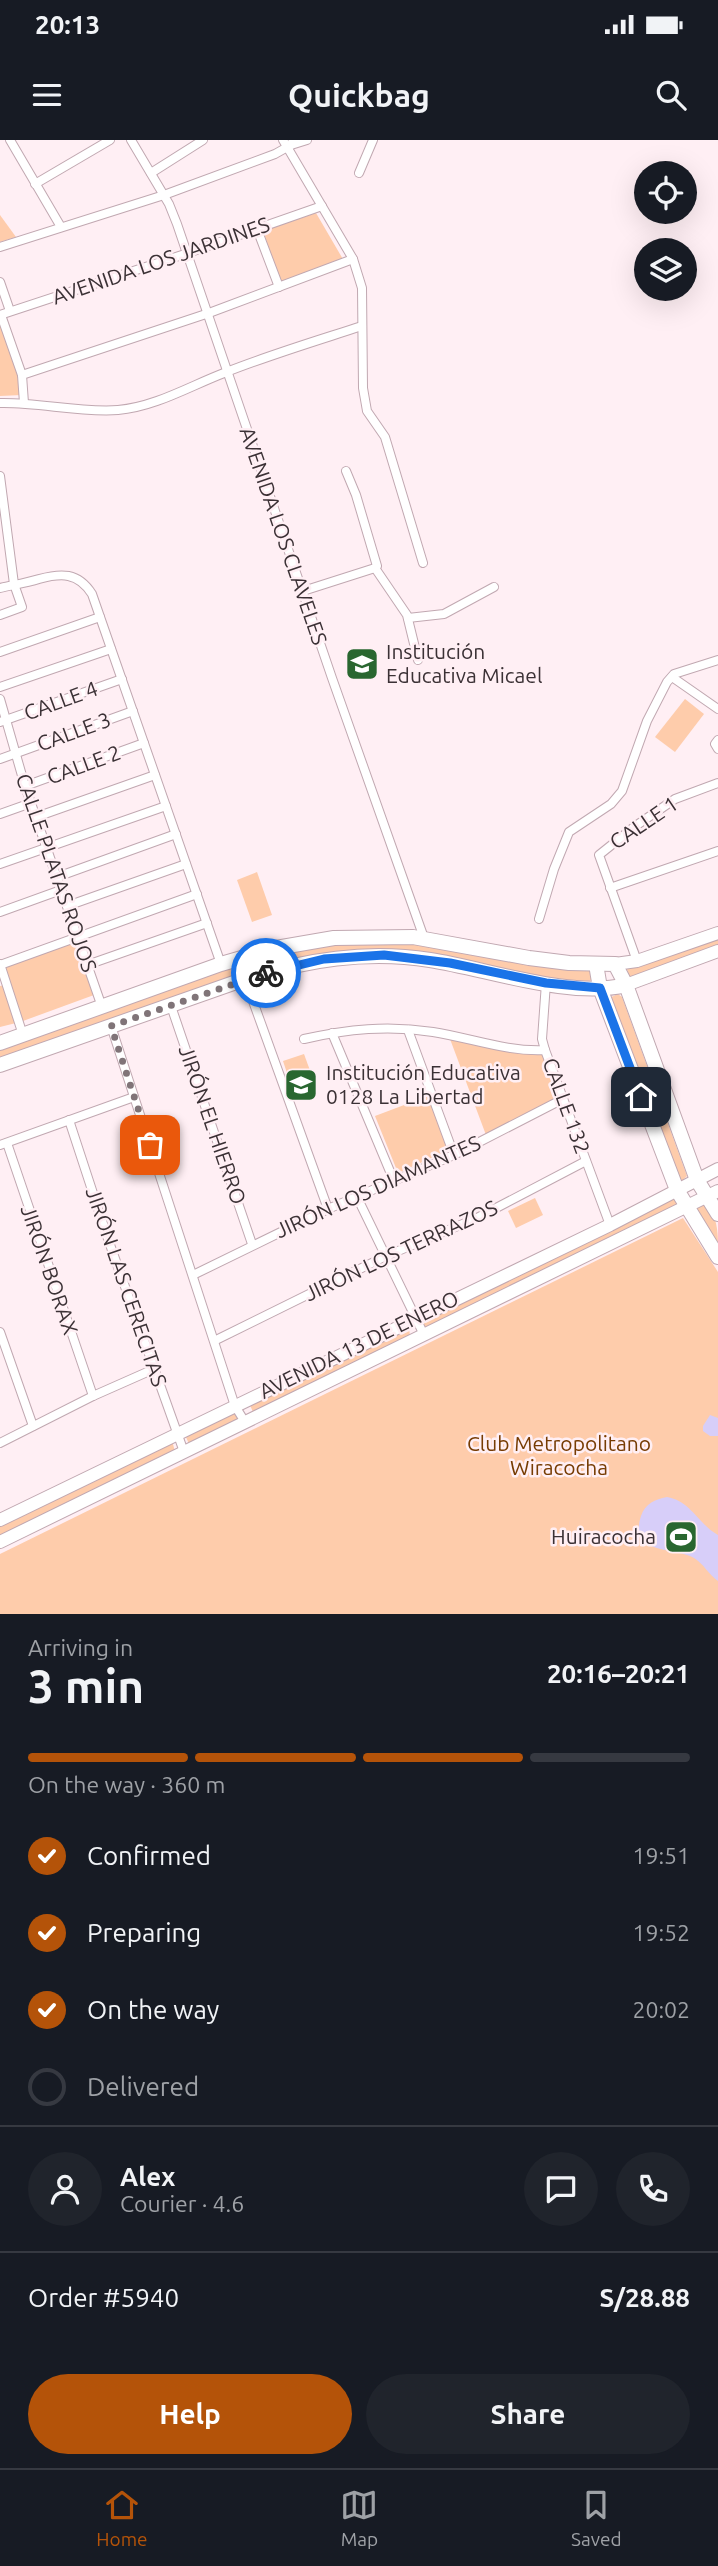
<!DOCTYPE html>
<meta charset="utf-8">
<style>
:root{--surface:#171b24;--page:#20242c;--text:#f1f3f6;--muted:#9ea1a6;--line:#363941;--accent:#b45309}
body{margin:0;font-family:Ubuntu,sans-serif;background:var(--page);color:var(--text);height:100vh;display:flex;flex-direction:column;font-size:26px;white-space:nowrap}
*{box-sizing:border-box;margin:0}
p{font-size:23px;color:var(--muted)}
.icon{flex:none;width:38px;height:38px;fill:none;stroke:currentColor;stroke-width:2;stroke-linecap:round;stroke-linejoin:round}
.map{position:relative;height:1474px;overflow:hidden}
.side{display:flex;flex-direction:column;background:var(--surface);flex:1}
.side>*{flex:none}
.tools{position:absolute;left:634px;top:21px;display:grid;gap:14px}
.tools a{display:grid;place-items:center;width:63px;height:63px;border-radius:50%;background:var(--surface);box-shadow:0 7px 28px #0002;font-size:35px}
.pin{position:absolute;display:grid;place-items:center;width:60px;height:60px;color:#fff;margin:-30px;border-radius:14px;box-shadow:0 4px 10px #0006}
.courier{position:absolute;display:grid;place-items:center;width:70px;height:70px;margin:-35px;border:5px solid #1a73e8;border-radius:50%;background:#fff;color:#222;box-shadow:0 2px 9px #0007}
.headline em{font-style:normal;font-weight:700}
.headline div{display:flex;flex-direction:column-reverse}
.headline{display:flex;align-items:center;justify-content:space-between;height:119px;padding:0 28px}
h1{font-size:46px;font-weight:700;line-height:52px}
.bar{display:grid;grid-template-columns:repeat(4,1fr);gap:10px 7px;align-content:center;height:84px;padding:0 28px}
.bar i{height:9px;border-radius:5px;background:var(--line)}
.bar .current{background:var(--accent)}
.bar p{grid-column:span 4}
.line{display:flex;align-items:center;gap:18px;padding:0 28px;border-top:2px solid var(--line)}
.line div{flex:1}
.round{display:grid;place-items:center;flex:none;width:74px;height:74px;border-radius:37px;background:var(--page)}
ol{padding:0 28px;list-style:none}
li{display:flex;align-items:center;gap:21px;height:77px}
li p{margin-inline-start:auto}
li .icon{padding:7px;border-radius:50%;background:var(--accent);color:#fff;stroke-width:4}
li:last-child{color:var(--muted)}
li i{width:38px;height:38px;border:4px solid var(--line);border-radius:50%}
.cta{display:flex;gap:14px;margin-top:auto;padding:14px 28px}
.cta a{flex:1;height:80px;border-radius:42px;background:var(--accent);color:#fff;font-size:28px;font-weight:700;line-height:80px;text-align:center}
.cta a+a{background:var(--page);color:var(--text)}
.status{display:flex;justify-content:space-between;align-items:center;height:49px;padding:0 35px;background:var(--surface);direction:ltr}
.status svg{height:19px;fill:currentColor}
header{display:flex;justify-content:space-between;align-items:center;height:91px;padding:0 28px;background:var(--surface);font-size:32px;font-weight:700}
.tabs{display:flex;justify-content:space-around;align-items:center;height:98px;border-top:2px solid var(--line);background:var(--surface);font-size:19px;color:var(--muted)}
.tabs a{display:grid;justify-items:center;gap:4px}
.tabs .current{color:var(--accent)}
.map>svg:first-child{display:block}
.green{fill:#feccab}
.water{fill:#d7cef9}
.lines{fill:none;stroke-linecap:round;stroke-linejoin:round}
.street-casing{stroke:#c1a8b1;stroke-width:10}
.secondary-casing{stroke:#c1a8b1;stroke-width:14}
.primary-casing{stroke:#c1a8b1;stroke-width:16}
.street{stroke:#fff;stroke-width:8}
.secondary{stroke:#fff;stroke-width:12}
.primary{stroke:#fff;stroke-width:14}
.done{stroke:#807478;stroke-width:7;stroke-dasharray:0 12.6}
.route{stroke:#1a73e8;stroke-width:9}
.labels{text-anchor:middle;stroke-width:5;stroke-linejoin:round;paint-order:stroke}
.street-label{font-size:21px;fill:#3b3135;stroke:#ffeff4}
.poi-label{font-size:21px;fill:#3b3135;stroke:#ffeff4;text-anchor:start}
.park-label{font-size:21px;fill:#773c03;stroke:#ffeff4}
</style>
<div class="status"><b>20:13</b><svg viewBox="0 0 49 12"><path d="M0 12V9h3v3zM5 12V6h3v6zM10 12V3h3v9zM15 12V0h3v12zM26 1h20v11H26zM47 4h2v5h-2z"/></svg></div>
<header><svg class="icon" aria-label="menu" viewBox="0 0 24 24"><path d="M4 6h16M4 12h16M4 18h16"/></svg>Quickbag<svg class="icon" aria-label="search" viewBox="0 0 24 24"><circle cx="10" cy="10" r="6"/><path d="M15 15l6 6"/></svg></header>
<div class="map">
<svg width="718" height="1474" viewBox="0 0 718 1474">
<rect width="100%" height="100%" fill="#ffeff4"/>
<g class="green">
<path d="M316 73 344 121 281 143 263 91Z"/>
<path d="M0 75 16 97 0 102Z"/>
<path d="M0 183 21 236 22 255 0 256Z"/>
<path d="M685 559 704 574 675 612 655 597Z"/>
<path d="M257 732 272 775 252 782 237 740Z"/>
<path d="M718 796V807L629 837 627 829 629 827Z"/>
<path d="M384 800 591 830V840L587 843 338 814 0 920V907L211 833 303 807Z"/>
<path d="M74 803 94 855 23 881 5 826Z"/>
<path d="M5 845 16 883 0 887V846Z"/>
<path d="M618 854 622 857 687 1036 680 1043 609 858Z"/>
<path d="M450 899 515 913 543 914 559 956 486 995Z"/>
<path d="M304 914 316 947 294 954 283 921Z"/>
<path d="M428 956 449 1010 398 1033 375 976Z"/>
<path d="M535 1058 543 1075 516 1088 508 1071Z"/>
<path d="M673 1058 678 1066 424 1190 420 1183Z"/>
<path d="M702 1063C718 1073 718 1092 718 1110L694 1067Z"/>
<path d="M683 1078 718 1132V1474H0V1414Z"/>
<path d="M409 1187 410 1197 253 1272 249 1263Z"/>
<path d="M233 1271 239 1281 190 1306 185 1295Z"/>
<path d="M172 1300 175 1312 0 1398V1384Z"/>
</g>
<g class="water">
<path d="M710 1275 718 1278V1296H710L703 1291V1286Z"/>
<path d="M667 1357C691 1361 698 1384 718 1395V1441C708 1434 704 1424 694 1418 676 1407 628 1416 641 1376 645 1364 655 1359 667 1357Z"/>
</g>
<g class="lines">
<defs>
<g id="street">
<path d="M10 0 61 87"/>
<path d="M131 0 169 64 177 84 332 538 424 798"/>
<path d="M283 0 353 119 362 148 363 248 367 271 385 297 423 423"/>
<path d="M291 5 307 0"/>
<path d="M151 33 203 0"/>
<path d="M359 33 373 0"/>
<path d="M35 44 110 0"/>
<path d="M257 89 279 147"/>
<path d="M0 107 164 55 275 14 291 5 293 0"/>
<path d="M0 142 10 171"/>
<path d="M0 175 188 113 322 66"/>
<path d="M1 175 22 235 24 263"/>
<path d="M22 235 209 173 353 119"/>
<path d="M0 263C39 262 79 273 118 270 155 267 190 246 224 233 269 215 316 201 362 186"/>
<path d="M0 336 14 444 22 467 0 475"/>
<path d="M375 428 407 475 418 520"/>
<path d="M0 448C13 445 26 443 39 439 61 433 78 432 92 454L221 824"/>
<path d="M303 451 375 428 377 426 356 355 346 331"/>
<path d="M408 478 444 474 494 447"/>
<path d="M0 512 100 477"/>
<path d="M672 537 718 569"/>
<path d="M0 547 111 509"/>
<path d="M0 559 25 646 102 867"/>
<path d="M0 582 122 539"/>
<path d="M718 600 715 604 718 609"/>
<path d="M0 619 133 571"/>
<path d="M25 646 144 603"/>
<path d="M0 674 31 663"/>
<path d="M36 677 155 635"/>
<path d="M0 724 166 666"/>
<path d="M57 737 176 694"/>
<path d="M610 748 718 711"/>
<path d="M67 766 186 724"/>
<path d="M0 772 61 750"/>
<path d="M539 779 554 729 569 692 611 664 622 651 647 581 667 542 674 534 718 520"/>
<path d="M637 821 599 715 634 687 675 659 718 643"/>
<path d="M0 824 23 895"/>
<path d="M0 825 197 754"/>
<path d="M87 825 207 783"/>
<path d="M245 839 328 1069"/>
<path d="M546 843 542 899 545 910 610 1085"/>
<path d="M171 866 252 1104"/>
<path d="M111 886 235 1266 245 1282"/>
<path d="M408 890 454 1015"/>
<path d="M332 893 394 1041"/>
<path d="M304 899C348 889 388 885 433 892 471 898 507 912 545 910"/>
<path d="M69 980 108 1099 184 1312"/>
<path d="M7 1003 93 1256"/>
<path d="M0 1005 134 957"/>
<path d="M357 1057 424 1195"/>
<path d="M193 1135 328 1069 454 1015 563 959"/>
<path d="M0 1192 33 1286"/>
<path d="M216 1200 386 1116 477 1078 586 1021"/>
<path d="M0 1303 93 1256 154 1229"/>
</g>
<g id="secondary">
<path d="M615 824 637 821 718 793"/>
<path d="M626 845 718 811"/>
<path d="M0 1380 610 1085 718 1029"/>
<path d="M0 1402 718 1051"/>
</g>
<g id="primary">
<path d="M596 824 600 848 677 1050 718 1117"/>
<path d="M0 903 221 824 276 808 334 798 413 797 529 818 569 823 615 824 626 845 697 1040 718 1074"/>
<path d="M0 925 245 839C306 820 366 810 430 820 488 829 570 859 626 845"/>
</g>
</defs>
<use href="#street" class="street-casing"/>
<use href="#secondary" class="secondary-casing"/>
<use href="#primary" class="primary-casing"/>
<use href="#street" class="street"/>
<use href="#secondary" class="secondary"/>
<use href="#primary" class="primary"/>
</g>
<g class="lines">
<path class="done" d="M150 1005 111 886 266 833"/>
<path class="route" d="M266 833 324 819 384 815 450 823 546 843 600 848 641 957"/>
</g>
<defs>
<symbol id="school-square" viewBox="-11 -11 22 22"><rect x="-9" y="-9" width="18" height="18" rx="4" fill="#296730" stroke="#ffeff4"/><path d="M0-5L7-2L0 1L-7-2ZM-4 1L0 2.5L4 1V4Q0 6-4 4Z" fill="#fff"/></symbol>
<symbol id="stadium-square" viewBox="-11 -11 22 22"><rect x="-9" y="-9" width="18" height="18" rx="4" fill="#296730" stroke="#ffeff4"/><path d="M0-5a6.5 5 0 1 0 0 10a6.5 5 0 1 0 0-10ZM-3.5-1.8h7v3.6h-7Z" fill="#fff"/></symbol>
</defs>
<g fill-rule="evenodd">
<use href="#school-square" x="343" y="505" width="38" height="38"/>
<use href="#school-square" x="282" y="926" width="38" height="38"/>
<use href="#stadium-square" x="662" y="1378" width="38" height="38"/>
</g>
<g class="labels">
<g class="street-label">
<text transform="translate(161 121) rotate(-19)" y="7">AVENIDA LOS JARDINES</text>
<text transform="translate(283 396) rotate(71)" y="7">AVENIDA LOS CLAVELES</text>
<text transform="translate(61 561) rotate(-20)" y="7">CALLE 4</text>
<text transform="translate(74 592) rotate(-20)" y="7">CALLE 3</text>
<text transform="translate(84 625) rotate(-20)" y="7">CALLE 2</text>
<text transform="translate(644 683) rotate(-34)" y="7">CALLE 1</text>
<text transform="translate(56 733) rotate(71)" y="7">CALLE PLATAS ROJOS</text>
<text transform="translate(566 966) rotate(70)" y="7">CALLE 132</text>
<text transform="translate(212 985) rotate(71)" y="7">JIRÓN EL HIERRO</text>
<text transform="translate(378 1047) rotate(-24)" y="7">JIRÓN LOS DIAMANTES</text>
<text transform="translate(401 1111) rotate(-25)" y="7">JIRÓN LOS TERRAZOS</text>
<text transform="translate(49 1130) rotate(71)" y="7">JIRÓN BORAX</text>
<text transform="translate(126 1147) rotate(71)" y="7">JIRÓN LAS CERECITAS</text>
<text transform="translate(359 1205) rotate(-26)" y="7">AVENIDA 13 DE ENERO</text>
</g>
<g class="poi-label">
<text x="386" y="519">Institución<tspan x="386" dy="24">Educativa Micael</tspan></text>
<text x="326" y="940">Institución Educativa<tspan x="326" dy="24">0128 La Libertad</tspan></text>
<text x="656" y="1404" text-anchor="end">Huiracocha</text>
</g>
<g class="park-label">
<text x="559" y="1311">Club Metropolitano<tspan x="559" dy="24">Wiracocha</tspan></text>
</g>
</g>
</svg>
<div class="tools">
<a><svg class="icon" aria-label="locate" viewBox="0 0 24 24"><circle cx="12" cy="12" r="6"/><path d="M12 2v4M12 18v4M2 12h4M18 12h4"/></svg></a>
<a><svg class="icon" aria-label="layers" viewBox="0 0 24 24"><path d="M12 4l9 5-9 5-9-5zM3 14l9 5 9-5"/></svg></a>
</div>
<div class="pin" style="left:150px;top:1005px;background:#ea580c"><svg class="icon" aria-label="bag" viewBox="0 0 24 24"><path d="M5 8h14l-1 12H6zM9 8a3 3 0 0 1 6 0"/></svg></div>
<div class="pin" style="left:641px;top:957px;background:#1f2937"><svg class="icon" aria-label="home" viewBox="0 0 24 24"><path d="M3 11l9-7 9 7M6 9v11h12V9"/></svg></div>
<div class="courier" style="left:266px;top:833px"><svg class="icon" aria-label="bike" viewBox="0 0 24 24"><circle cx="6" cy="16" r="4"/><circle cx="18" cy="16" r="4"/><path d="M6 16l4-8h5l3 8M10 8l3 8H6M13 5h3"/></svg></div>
</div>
<section class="side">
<div class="headline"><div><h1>3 min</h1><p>Arriving in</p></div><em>20:16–20:21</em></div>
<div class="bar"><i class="current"></i><i class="current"></i><i class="current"></i><i></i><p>On the way · 360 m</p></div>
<ol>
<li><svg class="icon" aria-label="check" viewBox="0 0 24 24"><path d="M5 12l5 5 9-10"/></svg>Confirmed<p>19:51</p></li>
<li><svg class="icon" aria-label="check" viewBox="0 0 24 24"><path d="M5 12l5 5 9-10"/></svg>Preparing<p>19:52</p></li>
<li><svg class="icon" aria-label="check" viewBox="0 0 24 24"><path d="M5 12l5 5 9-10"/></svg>On the way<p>20:02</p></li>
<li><i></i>Delivered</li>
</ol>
<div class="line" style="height:126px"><a class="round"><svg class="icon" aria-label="person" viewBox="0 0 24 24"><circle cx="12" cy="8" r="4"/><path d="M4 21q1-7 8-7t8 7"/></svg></a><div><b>Alex</b><p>Courier · 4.6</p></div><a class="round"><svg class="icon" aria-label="chat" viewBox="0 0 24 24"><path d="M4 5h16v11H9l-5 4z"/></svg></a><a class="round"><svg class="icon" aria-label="phone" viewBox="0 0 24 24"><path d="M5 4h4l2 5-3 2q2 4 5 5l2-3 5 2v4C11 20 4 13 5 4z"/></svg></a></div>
<div class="line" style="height:91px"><div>Order #5940</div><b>S/28.88</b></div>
<div class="cta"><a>Help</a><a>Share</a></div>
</section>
<nav class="tabs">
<a class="current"><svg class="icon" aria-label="home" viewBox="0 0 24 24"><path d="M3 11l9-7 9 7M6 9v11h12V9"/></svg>Home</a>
<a><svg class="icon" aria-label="map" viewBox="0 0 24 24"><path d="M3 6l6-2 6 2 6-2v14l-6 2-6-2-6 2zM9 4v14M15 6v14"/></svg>Map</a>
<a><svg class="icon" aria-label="saved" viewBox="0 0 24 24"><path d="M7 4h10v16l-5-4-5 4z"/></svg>Saved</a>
</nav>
